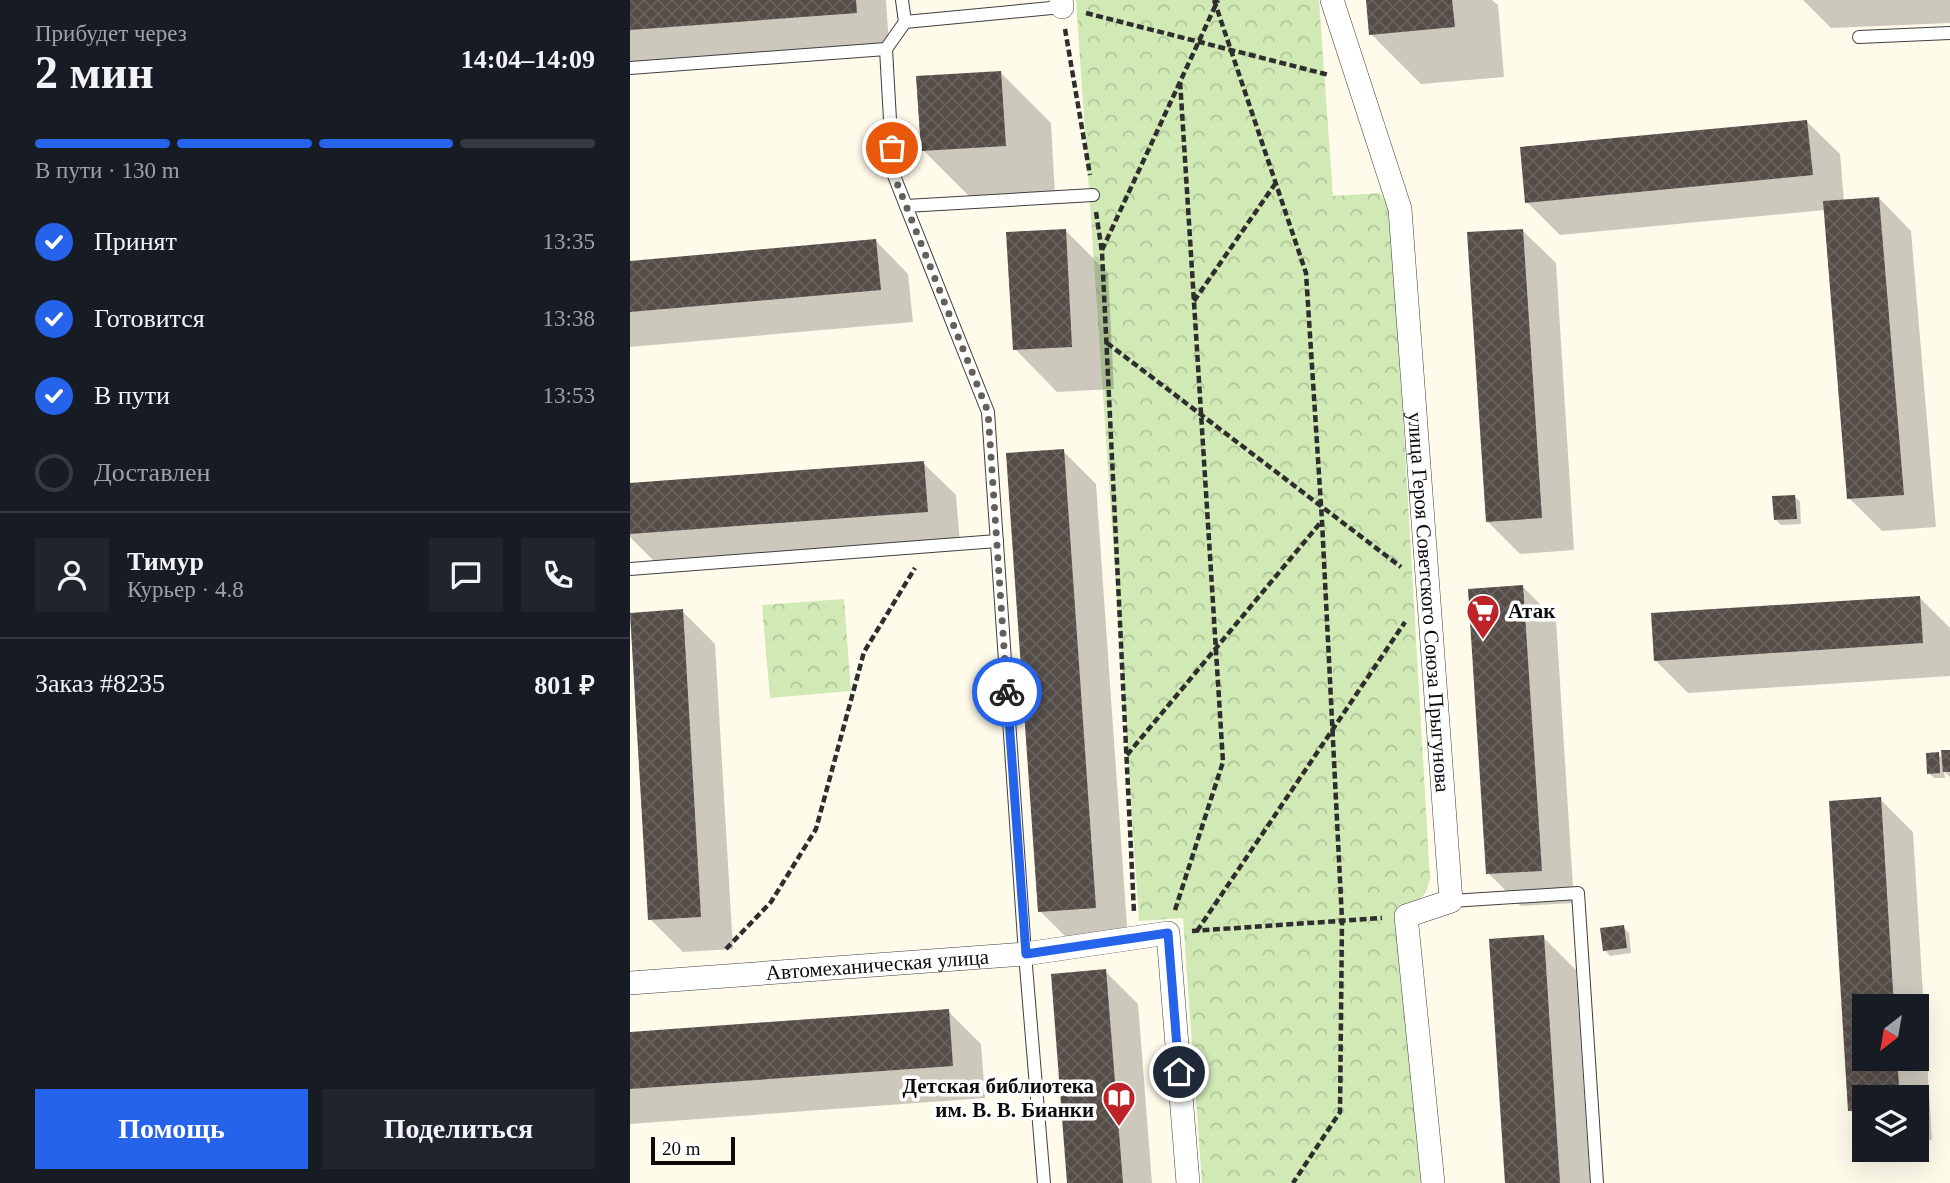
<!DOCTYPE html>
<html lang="ru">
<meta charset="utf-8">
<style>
:root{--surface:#171b24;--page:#20242c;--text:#f1f3f6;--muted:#9ea1a6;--line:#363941;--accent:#2563eb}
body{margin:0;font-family:"Times New Roman",serif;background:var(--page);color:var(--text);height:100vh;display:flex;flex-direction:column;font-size:26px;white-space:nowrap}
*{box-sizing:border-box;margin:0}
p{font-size:23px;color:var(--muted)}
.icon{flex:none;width:38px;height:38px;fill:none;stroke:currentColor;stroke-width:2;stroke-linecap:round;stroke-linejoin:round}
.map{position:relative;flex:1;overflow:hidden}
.drawer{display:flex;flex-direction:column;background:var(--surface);width:630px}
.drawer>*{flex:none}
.needle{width:46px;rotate:211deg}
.buttons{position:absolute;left:1222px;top:994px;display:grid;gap:14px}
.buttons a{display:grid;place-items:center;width:77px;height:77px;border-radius:0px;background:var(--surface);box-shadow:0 7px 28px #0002;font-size:35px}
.scale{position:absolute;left:21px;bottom:18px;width:84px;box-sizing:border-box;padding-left:7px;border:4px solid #0c0c0c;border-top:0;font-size:19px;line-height:24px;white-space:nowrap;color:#0c0c0c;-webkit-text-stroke:5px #fff;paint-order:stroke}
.pin{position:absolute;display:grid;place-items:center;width:60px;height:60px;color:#fff;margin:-30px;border:4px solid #fff;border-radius:50%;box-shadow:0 2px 7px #0007}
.courier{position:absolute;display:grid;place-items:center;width:70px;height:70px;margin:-35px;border:5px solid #2563eb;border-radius:50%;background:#fff;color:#222;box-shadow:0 2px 9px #0007}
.overview em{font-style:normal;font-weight:800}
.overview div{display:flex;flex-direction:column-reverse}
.overview{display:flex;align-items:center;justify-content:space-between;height:119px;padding:0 35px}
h1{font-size:46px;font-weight:800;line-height:52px}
.bar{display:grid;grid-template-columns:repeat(4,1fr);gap:10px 7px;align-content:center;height:84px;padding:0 35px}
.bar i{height:9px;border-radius:5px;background:var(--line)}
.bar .on{background:var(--accent)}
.bar p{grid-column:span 4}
.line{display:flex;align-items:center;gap:18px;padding:0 35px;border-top:2px solid var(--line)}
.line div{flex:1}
.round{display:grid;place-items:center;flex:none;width:74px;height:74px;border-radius:0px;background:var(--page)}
ol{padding:0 35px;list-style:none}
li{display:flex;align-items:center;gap:21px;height:77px}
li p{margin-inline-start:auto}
li .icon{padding:7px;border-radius:50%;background:var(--accent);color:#fff;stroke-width:4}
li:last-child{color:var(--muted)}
li i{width:38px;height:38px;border:4px solid var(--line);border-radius:50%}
.cta{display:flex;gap:14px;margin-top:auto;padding:14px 35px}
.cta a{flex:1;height:80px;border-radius:0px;background:var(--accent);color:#fff;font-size:28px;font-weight:800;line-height:80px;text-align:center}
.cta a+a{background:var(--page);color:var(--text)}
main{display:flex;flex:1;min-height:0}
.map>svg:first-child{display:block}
.park{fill:url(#park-crowns)}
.shadow{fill:#0003;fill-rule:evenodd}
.building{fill:url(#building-cross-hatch)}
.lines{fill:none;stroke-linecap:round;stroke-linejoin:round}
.service-casing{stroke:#3f3f3f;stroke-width:14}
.minor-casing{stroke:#3f3f3f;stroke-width:24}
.path{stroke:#2e2e2e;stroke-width:4.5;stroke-dasharray:7 3.5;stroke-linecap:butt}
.service{stroke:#fff;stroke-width:12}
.minor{stroke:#fff;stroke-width:23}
.done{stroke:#61605a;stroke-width:7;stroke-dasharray:0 12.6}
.route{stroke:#2563eb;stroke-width:9}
.labels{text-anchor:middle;stroke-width:7;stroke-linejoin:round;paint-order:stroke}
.street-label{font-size:21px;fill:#0c0c0c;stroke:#fff}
.poi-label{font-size:21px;font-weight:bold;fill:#0c0c0c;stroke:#fff;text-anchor:start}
</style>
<main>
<section class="drawer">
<div class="overview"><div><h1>2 мин</h1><p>Прибудет через</p></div><em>14:04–14:09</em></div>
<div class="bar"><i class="on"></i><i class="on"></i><i class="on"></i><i></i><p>В пути · 130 m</p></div>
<ol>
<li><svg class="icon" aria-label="check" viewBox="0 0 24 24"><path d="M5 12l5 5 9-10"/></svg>Принят<p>13:35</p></li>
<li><svg class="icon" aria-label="check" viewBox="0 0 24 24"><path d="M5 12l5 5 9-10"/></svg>Готовится<p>13:38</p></li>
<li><svg class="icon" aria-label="check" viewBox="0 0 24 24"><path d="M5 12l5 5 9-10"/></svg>В пути<p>13:53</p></li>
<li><i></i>Доставлен</li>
</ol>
<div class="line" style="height:126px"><a class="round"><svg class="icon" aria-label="person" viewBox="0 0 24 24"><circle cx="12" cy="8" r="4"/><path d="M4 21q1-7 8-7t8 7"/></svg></a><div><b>Тимур</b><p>Курьер · 4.8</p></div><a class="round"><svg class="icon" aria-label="chat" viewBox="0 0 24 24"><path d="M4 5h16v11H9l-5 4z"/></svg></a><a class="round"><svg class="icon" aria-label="phone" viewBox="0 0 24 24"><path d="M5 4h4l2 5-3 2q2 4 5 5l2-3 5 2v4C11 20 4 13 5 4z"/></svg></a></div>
<div class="line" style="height:91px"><div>Заказ #8235</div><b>801 ₽</b></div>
<div class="cta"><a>Помощь</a><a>Поделиться</a></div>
</section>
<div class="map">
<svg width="1320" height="1183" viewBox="0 0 1320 1183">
<defs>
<pattern id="park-crowns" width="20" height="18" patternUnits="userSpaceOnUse" patternTransform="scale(1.75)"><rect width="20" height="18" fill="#d0e9b5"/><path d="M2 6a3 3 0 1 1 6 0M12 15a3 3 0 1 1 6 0" fill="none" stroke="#b1c79a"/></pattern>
<pattern id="building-cross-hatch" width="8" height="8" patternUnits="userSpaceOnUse" patternTransform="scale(1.75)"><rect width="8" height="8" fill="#554d48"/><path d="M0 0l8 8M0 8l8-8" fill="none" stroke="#68625e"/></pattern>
</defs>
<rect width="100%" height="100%" fill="#fffbeb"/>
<g class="park">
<path d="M446 0H689L703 196 750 193 761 210 800 879 796 892 787 903 797 1183H572L553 918 509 921Z"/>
<path d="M214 599 221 691 140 698 132 605Z"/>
</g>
<g class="shadow">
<path d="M0 0H256L259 45 0 65Z"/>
<path d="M738 0H862L868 5 874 77 791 84 741 34Z"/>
<path d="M1173 0H1320V23L1201 28Z"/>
<path d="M371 73 421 123 425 196 343 200 293 150Z"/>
<path d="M1177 122 1210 154 1214 201 1249 198 1281 231 1306 527 1252 531 1219 498 1195 210 930 235 897 202Z"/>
<path d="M435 230 478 273 484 389 427 392 385 349Z"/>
<path d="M893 231 926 263 944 550 890 554 857 521Z"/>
<path d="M246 241 278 274 283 322 0 347V263Z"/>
<path d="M433 451 466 484 498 940 443 944 410 911Z"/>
<path d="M293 463 326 495 330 544 30 567 0 537V485Z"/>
<path d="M1164 496 1170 502 1171 524 1151 525 1146 520Z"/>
<path d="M893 587 926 620 944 903 891 906 858 873Z"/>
<path d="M1289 597 1320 628V676L1058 693 1025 660Z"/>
<path d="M52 611 85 644 103 949 53 952 20 919Z"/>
<path d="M1320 752V777L1314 771 1315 778H1304L1299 773 1308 754 1314 760Z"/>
<path d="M1250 799 1283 832 1302 1140 1286 1141V1097H1234V1124L1220 1110ZM1234 1006H1286V1059H1234Z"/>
<path d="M993 927 999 933 1001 953 980 956 975 950Z"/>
<path d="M913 937 946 970 960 1183H876Z"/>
<path d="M475 971 508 1004 522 1183H439Z"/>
<path d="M318 1011 351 1044 355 1098 0 1124V1034Z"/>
</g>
<g class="building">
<path d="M0 0H226L227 13 0 30Z"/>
<path d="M736 0H822L825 27 739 35Z"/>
<path d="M371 71 376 146 291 151 286 76Z"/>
<path d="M1177 120 1183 175 895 203 890 147Z"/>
<path d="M1249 197 1274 495 1217 499 1193 201Z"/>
<path d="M436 229 442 347 383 350 376 232Z"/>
<path d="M893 229 912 518 856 522 837 232Z"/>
<path d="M246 239 251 290 0 312V261Z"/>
<path d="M434 449 466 908 408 912 376 453Z"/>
<path d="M294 461 298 512 0 534V483Z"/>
<path d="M1165 495 1167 519 1144 520 1142 496Z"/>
<path d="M893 585 912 871 856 874 838 589Z"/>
<path d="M1290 596 1293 643 1024 661 1021 613Z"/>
<path d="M53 609 71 917 18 920 0 613Z"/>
<path d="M1311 750H1320V772H1313Z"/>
<path d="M1309 752 1310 773 1297 774 1296 753Z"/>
<path d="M1251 797 1264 1006H1234V1059H1267L1270 1097H1234V1110L1218 1111 1199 801Z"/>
<path d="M994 925 997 948 973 951 970 928Z"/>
<path d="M914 935 930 1183H875L859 939Z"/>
<path d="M476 969 493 1183H437L421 974Z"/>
<path d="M319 1009 323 1066 0 1089V1032Z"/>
</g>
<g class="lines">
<defs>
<g id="service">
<path d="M272 0 275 22 432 7"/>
<path d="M275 22 256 49 263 173 276 206"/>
<path d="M1229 37 1320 33"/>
<path d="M0 68 256 49"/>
<path d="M0 569 367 541"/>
<path d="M821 901 948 893 967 1183"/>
<path d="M414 1183 395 954 358 412 276 206 463 195"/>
</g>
<g id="minor">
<path d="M431 0 432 7"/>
<path id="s1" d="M702 0 770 209 821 901 776 916 803 1183"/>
<path id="s2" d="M0 983 395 954 538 933 558 1183"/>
</g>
</defs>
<use href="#service" class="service-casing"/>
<use href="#minor" class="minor-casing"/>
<g class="path">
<path d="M584 0 676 273 692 521 712 920 710 1112 663 1183"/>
<path d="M456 13 699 75"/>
<path d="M435 29 460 175"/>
<path d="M466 212 472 252 504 912"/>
<path d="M472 250 588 0"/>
<path d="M564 301 645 184"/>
<path d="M477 343 771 567"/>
<path d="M497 755 691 522"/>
<path d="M545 910 593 762 550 80"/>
<path d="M562 931 752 918"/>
<path d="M567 931 775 622"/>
<path d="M96 949 141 902 186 829 234 652 285 568"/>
</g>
<use href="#service" class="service"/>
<use href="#minor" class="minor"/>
</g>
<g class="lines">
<path class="done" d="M262 148 263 173 358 412 377 692"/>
<path class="route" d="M377 692 396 954 538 933 549 1072"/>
</g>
<defs>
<symbol id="supermarket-pin" viewBox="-11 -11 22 30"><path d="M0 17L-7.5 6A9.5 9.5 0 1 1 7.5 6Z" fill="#bd2329" stroke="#fff"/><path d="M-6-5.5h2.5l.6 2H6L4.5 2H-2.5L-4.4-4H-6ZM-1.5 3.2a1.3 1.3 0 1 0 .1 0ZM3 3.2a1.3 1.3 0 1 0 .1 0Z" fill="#fff"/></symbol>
<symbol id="library-pin" viewBox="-11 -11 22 30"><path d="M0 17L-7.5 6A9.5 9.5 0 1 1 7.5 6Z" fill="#bd2329" stroke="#fff"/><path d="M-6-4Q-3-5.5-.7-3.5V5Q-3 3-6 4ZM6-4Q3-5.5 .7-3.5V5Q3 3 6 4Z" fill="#fff"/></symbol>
</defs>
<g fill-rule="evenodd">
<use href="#supermarket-pin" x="834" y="592" width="38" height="52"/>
<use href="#library-pin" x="470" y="1079" width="38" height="52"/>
</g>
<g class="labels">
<g class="street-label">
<text dy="7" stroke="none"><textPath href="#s1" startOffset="614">улица Героя Советского Союза Прыгунова</textPath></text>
<text dy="7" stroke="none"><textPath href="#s2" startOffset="248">Автомеханическая улица</textPath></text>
</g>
<g class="poi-label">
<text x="878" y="618">Атак</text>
<text x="464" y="1093" text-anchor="end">Детская библиотека<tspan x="464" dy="24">им. В. В. Бианки</tspan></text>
</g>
</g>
</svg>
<div class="buttons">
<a><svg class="needle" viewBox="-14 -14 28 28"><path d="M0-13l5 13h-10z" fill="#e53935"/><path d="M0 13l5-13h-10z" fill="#9ea1a6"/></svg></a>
<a><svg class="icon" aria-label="layers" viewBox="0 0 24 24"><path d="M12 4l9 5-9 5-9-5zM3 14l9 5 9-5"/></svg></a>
</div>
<div class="scale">20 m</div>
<div class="pin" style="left:262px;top:148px;background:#ea580c"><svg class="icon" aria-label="bag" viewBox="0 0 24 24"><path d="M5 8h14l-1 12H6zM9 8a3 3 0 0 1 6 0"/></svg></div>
<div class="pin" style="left:549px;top:1072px;background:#1f2937"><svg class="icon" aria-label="home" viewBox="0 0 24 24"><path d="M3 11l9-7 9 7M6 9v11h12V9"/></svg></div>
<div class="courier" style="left:377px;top:692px"><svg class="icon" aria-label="bike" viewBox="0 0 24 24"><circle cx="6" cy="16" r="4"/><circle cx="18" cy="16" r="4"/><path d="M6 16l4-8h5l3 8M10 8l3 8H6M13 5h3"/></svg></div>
</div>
</main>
